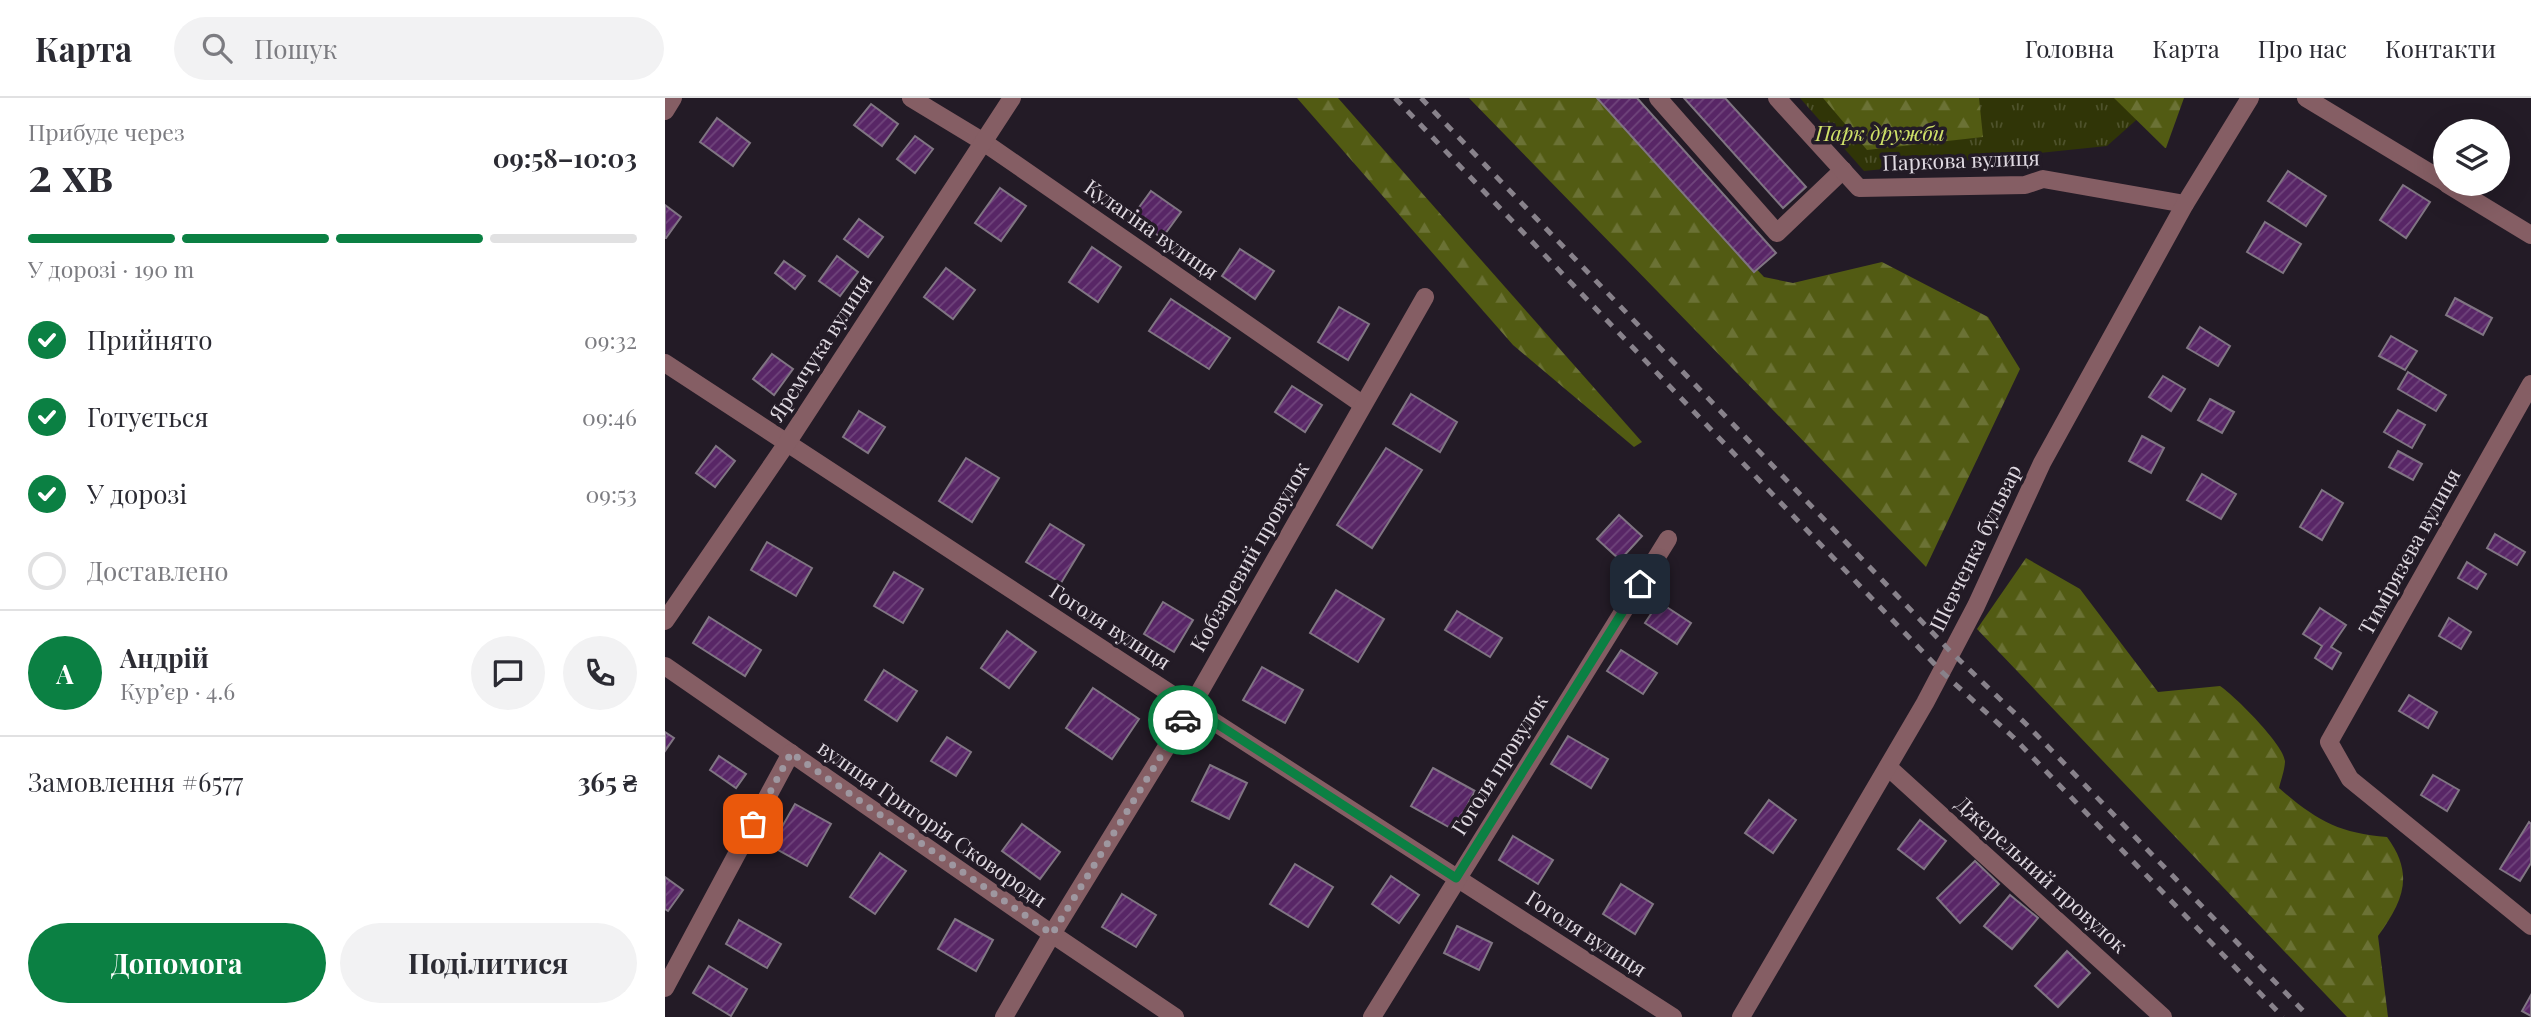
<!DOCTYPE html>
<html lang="uk">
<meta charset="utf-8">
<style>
:root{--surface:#fff;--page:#f2f2f3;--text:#2b2b33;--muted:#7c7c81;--line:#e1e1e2;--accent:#0b8043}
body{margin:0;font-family:"Playfair Display",serif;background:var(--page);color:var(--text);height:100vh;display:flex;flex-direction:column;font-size:26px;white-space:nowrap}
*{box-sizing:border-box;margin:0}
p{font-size:23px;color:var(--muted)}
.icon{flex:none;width:38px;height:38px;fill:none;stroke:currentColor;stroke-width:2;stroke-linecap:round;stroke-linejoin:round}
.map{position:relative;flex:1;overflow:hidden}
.drawer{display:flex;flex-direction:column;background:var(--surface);width:665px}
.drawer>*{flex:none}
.controls{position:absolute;left:1768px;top:21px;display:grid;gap:14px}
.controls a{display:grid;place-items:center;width:77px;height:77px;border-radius:50%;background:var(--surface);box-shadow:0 7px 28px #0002;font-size:35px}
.pin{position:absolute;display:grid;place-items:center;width:60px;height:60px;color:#fff;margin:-30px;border-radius:14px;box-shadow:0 4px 10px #0006}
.courier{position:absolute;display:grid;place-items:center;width:70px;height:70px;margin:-35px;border:5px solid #0b8043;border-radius:50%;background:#fff;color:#222;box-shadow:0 2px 9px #0007}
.overview em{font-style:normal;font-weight:700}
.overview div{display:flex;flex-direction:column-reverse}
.overview{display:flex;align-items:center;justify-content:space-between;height:119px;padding:0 28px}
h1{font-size:46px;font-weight:700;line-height:52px}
.bar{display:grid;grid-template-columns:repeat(4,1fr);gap:10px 7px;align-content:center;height:84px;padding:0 28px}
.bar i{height:9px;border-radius:5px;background:var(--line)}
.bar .selected{background:var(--accent)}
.bar p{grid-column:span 4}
.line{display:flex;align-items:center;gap:18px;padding:0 28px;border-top:2px solid var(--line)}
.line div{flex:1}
.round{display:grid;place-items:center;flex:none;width:74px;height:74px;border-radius:37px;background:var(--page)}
ol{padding:0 28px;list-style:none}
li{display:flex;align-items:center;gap:21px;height:77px}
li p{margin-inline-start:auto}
li .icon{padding:7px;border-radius:50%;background:var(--accent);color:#fff;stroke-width:4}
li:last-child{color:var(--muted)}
li i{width:38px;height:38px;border:4px solid var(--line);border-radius:50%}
.action{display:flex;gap:14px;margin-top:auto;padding:14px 28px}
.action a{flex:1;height:80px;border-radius:42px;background:var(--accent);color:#fff;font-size:28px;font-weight:700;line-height:80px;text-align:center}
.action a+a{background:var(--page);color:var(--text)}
header{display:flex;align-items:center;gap:42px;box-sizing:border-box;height:98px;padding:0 35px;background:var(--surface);border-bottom:2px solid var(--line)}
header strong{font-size:33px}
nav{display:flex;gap:38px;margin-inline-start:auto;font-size:24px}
.search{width:490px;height:63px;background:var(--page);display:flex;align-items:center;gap:18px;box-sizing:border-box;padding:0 24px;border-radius:38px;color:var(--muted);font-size:26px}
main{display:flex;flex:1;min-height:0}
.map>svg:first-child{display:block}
.grass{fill:url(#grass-tufts)}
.forest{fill:url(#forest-firs)}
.building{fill:url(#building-hatch);stroke:#807583;stroke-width:2}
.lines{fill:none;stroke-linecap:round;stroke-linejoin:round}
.minor{stroke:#855e64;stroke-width:18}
.rail{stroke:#88828b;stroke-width:5;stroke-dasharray:9 9;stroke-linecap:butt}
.done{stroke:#9e97a0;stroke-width:7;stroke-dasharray:0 12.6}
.route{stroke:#0b8043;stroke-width:9}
.labels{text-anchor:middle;stroke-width:7;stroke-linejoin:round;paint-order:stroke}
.park-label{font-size:21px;font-style:italic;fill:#d0e269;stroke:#231b26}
.street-label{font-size:21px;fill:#e0dae2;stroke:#231b26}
</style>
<header>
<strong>Карта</strong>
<div class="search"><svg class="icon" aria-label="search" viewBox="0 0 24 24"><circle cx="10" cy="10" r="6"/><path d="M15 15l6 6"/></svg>Пошук</div>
<nav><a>Головна</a><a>Карта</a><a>Про нас</a><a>Контакти</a></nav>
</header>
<main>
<section class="drawer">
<div class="overview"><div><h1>2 хв</h1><p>Прибуде через</p></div><em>09:58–10:03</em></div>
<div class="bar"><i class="selected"></i><i class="selected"></i><i class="selected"></i><i></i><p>У дорозі · 190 m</p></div>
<ol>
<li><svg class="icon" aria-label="check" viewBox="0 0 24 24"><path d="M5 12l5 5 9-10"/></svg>Прийнято<p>09:32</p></li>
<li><svg class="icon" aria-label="check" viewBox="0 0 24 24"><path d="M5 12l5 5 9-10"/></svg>Готується<p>09:46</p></li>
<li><svg class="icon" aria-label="check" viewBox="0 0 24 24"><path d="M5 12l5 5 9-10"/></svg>У дорозі<p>09:53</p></li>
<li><i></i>Доставлено</li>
</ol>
<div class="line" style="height:126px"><b class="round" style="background:var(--accent);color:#fff">А</b><div><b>Андрій</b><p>Кур’єр · 4.6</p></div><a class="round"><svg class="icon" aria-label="chat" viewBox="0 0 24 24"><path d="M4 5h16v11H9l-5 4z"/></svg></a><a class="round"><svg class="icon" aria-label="phone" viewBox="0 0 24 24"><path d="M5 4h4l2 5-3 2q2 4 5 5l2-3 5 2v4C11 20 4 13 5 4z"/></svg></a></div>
<div class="line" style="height:91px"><div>Замовлення #6577</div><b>365 ₴</b></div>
<div class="action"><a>Допомога</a><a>Поділитися</a></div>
</section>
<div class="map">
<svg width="1866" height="919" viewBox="0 0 1866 919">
<defs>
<pattern id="grass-tufts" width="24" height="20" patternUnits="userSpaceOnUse" patternTransform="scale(1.75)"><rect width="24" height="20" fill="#303507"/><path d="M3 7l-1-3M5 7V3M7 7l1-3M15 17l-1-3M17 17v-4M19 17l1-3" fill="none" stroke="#4e522b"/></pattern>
<pattern id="forest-firs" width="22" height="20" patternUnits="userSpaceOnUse" patternTransform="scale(1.75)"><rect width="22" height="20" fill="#525b13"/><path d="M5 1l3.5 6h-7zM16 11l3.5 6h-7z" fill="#6b7235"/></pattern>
<pattern id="building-hatch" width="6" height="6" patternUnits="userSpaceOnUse" patternTransform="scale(1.75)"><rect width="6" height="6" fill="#582666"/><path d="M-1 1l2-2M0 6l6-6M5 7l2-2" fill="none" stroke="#70457c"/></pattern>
</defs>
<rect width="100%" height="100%" fill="#231b26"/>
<path class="grass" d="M1135 0H1496L1442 48 1199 73Z"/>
<g class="forest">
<path d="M632 0H673L977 344 969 349 848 247Z"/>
<path d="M804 0H932L1099 179 1128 185 1217 164 1323 219 1355 271 1261 469Z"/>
<path d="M1158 0H1314L1318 39 1202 52Z"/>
<path d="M1449 0H1519L1501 50H1500Z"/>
<path d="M1361 460 1415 491 1493 594 1555 588C1570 598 1619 647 1620 663 1620 671 1616 682 1614 690 1651 722 1673 735 1722 739 1750 777 1738 803 1713 838L1723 919H1682L1312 531Z"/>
</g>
<g class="building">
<path d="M932 0H972L1111 155 1089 174Z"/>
<path d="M1019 0H1060L1141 89 1118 110Z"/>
<path d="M206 6 233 26 217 48 189 27Z"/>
<path d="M52 20 85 45 68 68 35 44Z"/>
<path d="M250 38 268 51 250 75 232 61Z"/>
<path d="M1623 73 1661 98 1641 128 1603 103Z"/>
<path d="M1738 87 1765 104 1741 140 1715 122Z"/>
<path d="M335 90 361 108 336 143 310 125Z"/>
<path d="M486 93 516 114 497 140 467 119Z"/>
<path d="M0 107 16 119 1 140H0Z"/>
<path d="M194 121 218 139 203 159 179 141Z"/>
<path d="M1600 124 1636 146 1618 175 1582 154Z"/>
<path d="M427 149 456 169 433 204 404 184Z"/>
<path d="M575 151 609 173 590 201 557 178Z"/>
<path d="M172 158 193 174 175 198 154 183Z"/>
<path d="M119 163 140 178 130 191 110 175Z"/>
<path d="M281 170 310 192 288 221 259 199Z"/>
<path d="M1790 200 1827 220 1818 237 1781 217Z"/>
<path d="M506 201 565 240 544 271 484 233Z"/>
<path d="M674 209 704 226 683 262 653 244Z"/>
<path d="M1535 229 1565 248 1553 268 1522 250Z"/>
<path d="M1726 238 1752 253 1740 272 1714 258Z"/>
<path d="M107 256 128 271 109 297 88 281Z"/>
<path d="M1743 274 1781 297 1771 313 1733 291Z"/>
<path d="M1498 278 1520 291 1506 313 1484 299Z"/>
<path d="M627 288 657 307 640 334 610 314Z"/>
<path d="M746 296 792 324 775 354 728 326Z"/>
<path d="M1545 301 1569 314 1557 335 1533 322Z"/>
<path d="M1733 312 1760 327 1747 350 1719 334Z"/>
<path d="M194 313 220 329 203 355 178 339Z"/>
<path d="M1477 338 1499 350 1486 375 1464 363Z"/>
<path d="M51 348 70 363 50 389 31 375Z"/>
<path d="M721 350 757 372 707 450 672 427Z"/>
<path d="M1733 353 1757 366 1748 382 1724 369Z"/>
<path d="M301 360 334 380 307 424 274 403Z"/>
<path d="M1537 376 1571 396 1556 421 1522 402Z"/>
<path d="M1657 392 1678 405 1657 442 1635 429Z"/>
<path d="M954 417 977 438 955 462 932 441Z"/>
<path d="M385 426 419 447 396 485 361 464Z"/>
<path d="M1830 436 1860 454 1852 467 1822 450Z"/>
<path d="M102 444 147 470 131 498 86 472Z"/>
<path d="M1802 464 1821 476 1812 491 1793 480Z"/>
<path d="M229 474 258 491 238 525 209 508Z"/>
<path d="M671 492 719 521 693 564 645 535Z"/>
<path d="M498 504 528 522 509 554 479 536Z"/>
<path d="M994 504 1026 525 1012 546 980 525Z"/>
<path d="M1655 510 1681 527 1666 549 1676 555 1667 571 1650 560 1657 548 1638 536Z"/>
<path d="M792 513 837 540 825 559 780 532Z"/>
<path d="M44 519 96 552 80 578 28 545Z"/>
<path d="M1784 520 1806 534 1796 551 1774 538Z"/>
<path d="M342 533 371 554 344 590 316 570Z"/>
<path d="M956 552 992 575 978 596 942 573Z"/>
<path d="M597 569 638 592 620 625 578 602Z"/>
<path d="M219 572 252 593 232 623 200 602Z"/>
<path d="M428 590 474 621 447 661 401 630Z"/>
<path d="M1744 597 1772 614 1763 630 1734 613Z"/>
<path d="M0 634 9 640 0 653Z"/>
<path d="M903 638 943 661 926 690 886 666Z"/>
<path d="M282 639 306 654 291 678 266 663Z"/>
<path d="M54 658 81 676 71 690 45 672Z"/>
<path d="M545 667 582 685 564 721 527 703Z"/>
<path d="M768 670 810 693 789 732 746 708Z"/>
<path d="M1768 677 1794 692 1782 713 1756 697Z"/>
<path d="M1104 702 1131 722 1108 755 1080 735Z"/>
<path d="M130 706 166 726 142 768 106 748Z"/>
<path d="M1255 722 1281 743 1259 771 1233 751Z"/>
<path d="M1864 724 1866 726V765L1855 783 1835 771Z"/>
<path d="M357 726 395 754 375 781 337 753Z"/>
<path d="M848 738 888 762 873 786 834 762Z"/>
<path d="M215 755 241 773 210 816 185 799Z"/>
<path d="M1310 763 1334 786 1295 825 1272 800Z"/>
<path d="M630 766 668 789 643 829 605 806Z"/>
<path d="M726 778 754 797 734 825 707 806Z"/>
<path d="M0 779 18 792 3 813 0 811Z"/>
<path d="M956 786 988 806 970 836 938 816Z"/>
<path d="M457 796 491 817 471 849 437 829Z"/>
<path d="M1345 797 1373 820 1347 851 1319 828Z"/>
<path d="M290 821 328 842 311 873 273 851Z"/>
<path d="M74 822 116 846 102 870 61 846Z"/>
<path d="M792 828 827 845 814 872 779 855Z"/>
<path d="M1402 853 1425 875 1393 909 1370 888Z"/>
<path d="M44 868 82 891 66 918 28 895Z"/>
<path d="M1866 897V918L1857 913Z"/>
</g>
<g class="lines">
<g class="minor">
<path d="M246 0 317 43 697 306"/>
<path d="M993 0 1112 135 1178 72"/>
<path d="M1112 0 1194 90 1360 87 1378 81 1520 106"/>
<path d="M1641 0 1780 84"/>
<path d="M0 13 8 0"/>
<path d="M1782 86 1866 137"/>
<path d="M0 265 526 609 1008 919"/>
<path d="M1866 286 1664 644 1685 681 1866 828"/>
<path d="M0 523 122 345 347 0"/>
<path d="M0 568 387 836 510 919"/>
<path d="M1223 669 1498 919"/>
<path d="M0 890 126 655"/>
<path d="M339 919 387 836 526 609 760 199"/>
<path d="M707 919 1003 441"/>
<path d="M1076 919 1260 605 1311 508 1377 365 1520 106 1585 0"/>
</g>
<g class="rail">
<path d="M730 0 1277 574 1348 639 1618 919"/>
<path d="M756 0 1284 552 1362 627 1644 919"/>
</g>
</g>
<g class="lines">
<path class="done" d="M88 726 126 655 387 836 518 622"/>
<path class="route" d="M518 622 526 609 791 780 975 486"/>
</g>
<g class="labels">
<g class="park-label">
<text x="1215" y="43">Парк дружби</text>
</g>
<g class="street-label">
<text transform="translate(1296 63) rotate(-2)" y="7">Паркова вулиця</text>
<text transform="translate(486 132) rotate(35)" y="7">Кулагіна вулиця</text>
<text transform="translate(156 250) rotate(-57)" y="7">Яремчука вулиця</text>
<text transform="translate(1311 450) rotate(-64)" y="7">Шевченка бульвар</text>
<text transform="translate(1745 454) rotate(-61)" y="7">Тимірязєва вулиця</text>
<text transform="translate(585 459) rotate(-60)" y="7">Кобзаревий провулок</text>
<text transform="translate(445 529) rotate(33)" y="7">Гоголя вулиця</text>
<text transform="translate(835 667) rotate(-58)" y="7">Гоголя провулок</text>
<text transform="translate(267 726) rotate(35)" y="7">вулиця Григорія Сковороди</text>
<text transform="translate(1376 777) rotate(42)" y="7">Джерельний провулок</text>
<text transform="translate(921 836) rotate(33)" y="7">Гоголя вулиця</text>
</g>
</g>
</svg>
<div class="controls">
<a><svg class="icon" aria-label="layers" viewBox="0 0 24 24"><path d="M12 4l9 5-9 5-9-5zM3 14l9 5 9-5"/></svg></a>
</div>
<div class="pin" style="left:88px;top:726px;background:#ea580c"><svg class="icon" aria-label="bag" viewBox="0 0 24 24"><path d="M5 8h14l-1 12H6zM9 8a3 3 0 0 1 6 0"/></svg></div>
<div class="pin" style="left:975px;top:486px;background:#1f2937"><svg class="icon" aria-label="home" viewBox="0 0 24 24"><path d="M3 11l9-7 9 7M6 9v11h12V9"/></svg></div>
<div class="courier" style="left:518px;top:622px"><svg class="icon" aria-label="car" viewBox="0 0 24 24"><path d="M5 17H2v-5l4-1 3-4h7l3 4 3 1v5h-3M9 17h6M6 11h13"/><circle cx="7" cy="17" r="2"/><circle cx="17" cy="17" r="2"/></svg></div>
</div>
</main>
